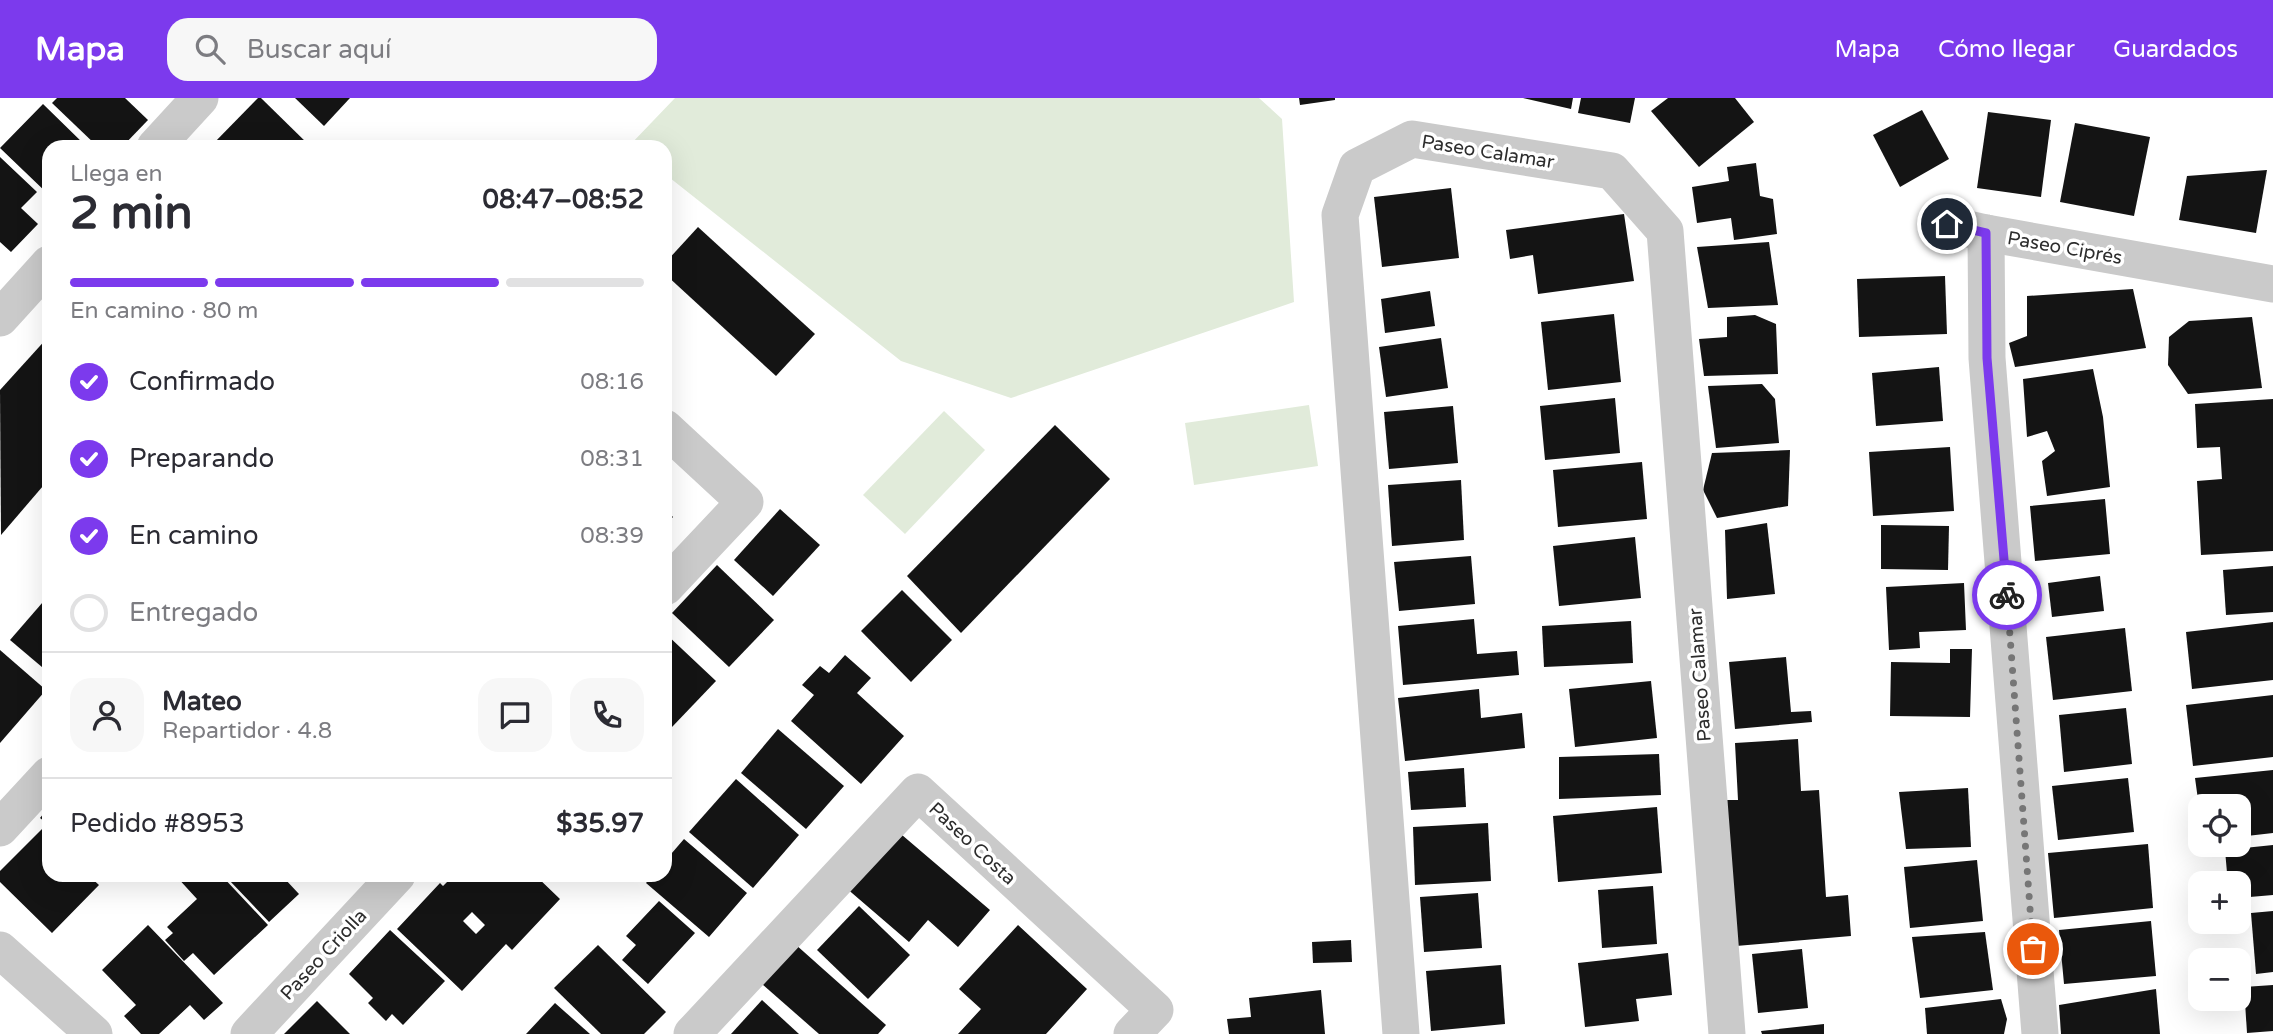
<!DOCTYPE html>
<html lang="es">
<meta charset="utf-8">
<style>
:root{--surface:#fff;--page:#f7f7f7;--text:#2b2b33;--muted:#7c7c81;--line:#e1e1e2;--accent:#7c3aed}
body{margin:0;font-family:"Varela Round",sans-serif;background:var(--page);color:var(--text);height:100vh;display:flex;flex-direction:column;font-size:26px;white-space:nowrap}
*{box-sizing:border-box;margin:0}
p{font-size:23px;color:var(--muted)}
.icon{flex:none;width:38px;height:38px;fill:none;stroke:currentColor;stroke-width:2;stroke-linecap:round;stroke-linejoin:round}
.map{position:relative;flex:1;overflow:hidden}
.side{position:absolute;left:42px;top:42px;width:630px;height:742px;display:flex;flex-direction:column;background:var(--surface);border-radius:21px;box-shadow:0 7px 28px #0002}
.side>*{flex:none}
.controls{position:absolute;left:2188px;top:696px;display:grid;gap:14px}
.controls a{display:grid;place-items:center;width:63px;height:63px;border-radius:14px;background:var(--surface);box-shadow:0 7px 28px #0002;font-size:35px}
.pin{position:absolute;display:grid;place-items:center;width:60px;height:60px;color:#fff;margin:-30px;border:4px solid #fff;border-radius:50%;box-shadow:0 2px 7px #0007}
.courier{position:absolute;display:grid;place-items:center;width:70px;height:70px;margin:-35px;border:5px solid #7c3aed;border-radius:50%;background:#fff;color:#222;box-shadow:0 2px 9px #0007}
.head em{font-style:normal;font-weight:700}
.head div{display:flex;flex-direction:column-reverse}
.head{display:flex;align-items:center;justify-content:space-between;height:119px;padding:0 28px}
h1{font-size:46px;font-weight:700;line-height:52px}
.bar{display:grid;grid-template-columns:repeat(4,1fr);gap:10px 7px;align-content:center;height:84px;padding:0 28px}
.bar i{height:9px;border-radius:5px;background:var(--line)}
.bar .on{background:var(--accent)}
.bar p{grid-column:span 4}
.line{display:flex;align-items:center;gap:18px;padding:0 28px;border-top:2px solid var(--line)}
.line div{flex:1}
.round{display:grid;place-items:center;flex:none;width:74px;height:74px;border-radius:21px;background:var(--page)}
ol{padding:0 28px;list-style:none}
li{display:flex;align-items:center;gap:21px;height:77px}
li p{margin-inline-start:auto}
li .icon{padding:7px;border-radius:50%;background:var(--accent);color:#fff;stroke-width:4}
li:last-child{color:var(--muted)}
li i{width:38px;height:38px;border:4px solid var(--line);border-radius:50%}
header{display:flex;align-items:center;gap:42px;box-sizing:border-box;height:98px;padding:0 35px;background:var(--accent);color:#fff}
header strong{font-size:33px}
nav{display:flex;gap:38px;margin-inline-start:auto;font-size:24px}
.search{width:490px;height:63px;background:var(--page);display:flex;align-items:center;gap:18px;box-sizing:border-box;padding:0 24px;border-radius:21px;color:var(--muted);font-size:26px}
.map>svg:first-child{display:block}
.green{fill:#e1ebda}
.building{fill:#141414;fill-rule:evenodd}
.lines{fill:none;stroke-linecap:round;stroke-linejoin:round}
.minor{stroke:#cacaca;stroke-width:37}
.done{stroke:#767676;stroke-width:7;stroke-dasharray:0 12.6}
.route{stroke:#7c3aed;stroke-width:9}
.labels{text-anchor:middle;stroke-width:7;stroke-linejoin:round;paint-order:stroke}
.street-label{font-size:19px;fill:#2d2d2d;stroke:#fff}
</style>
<header>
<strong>Mapa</strong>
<div class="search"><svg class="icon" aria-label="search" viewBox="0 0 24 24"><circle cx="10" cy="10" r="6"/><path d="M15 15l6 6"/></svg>Buscar aquí</div>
<nav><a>Mapa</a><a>Cómo llegar</a><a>Guardados</a></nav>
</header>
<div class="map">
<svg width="2273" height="936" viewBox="0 0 2273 936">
<rect width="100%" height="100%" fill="#fff"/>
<g class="green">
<path d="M675 0H1259L1282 21 1294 204 1011 300 901 263 665 76V49L629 48Z"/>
<path d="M1309 307 1318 368 1194 387 1185 325Z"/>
<path d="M944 313 985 352 905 436 863 397Z"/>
</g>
<g class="building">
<path d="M57 0H125L148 22 122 49H98L52 5Z"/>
<path d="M258 0H261L311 49H212L211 48Z"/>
<path d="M295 0H350L324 28Z"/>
<path d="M1299 0H1335V2L1300 7Z"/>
<path d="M1523 0H1573L1571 11Z"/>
<path d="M1581 0H1635L1630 25 1578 15Z"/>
<path d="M1668 0H1735L1754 24 1699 69 1651 13Z"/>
<path d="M43 6 87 49H49V97L0 50Z"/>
<path d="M1922 12 1949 61 1900 89 1873 37Z"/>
<path d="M1988 14 2051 22 2041 99 1977 90Z"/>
<path d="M2075 25 2150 39 2134 118 2060 104Z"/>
<path d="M0 59 37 94 21 110 38 126 11 154 0 144Z"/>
<path d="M1756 65 1760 98 1773 101 1777 136 1734 142 1731 120 1697 125 1692 89 1729 83 1727 69Z"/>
<path d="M2267 72 2256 135 2179 122 2187 78Z"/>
<path d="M1451 90 1459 160 1382 169 1374 99Z"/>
<path d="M1624 116 1634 183 1538 196 1533 157 1510 161 1506 132Z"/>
<path d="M698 129 815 236 776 278 665 176V165Z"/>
<path d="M1769 144 1778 207 1708 210 1697 149Z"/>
<path d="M1945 178 1947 236 1859 239 1857 181Z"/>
<path d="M2133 191 2146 250 2015 269 2009 245 2027 238V198Z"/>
<path d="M1430 193 1435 228 1385 235 1381 201Z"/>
<path d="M1614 216 1621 284 1548 292 1541 224Z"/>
<path d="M1755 217 1776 226 1778 276 1704 278 1699 241 1727 239V219Z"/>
<path d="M2252 219 2262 290 2188 296 2168 267 2169 239 2189 223Z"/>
<path d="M49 238V381L1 437 0 292Z"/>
<path d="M1441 240 1448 290 1386 299 1379 249Z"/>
<path d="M1939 269 1943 323 1876 328 1872 275Z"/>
<path d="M2093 271 2103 319 2110 389 2047 398 2042 363 2055 353 2047 333 2027 339 2023 281Z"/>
<path d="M1762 286 1775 301 1779 345 1716 350 1708 288Z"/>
<path d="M1615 300 1620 355 1545 362 1540 308Z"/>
<path d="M2273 301V453L2201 457 2197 383 2222 381 2220 349 2197 350 2195 306Z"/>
<path d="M1453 308 1458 365 1389 371 1384 314Z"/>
<path d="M1055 327 1110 381 961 535 907 478Z"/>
<path d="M1950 349 1954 413 1873 418 1869 354Z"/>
<path d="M1790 352 1788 408 1717 420 1703 392 1712 355Z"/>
<path d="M1642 364 1647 421 1558 429 1553 372Z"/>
<path d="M1461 382 1464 442 1392 448 1388 387Z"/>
<path d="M2105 401 2110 456 2035 463 2030 408Z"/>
<path d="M665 411 673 419 665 427Z"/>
<path d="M780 411 820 447 773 498 734 462Z"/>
<path d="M1767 425 1775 496 1727 501 1725 432Z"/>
<path d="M1881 427 1949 428 1948 472 1881 471Z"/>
<path d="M1635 439 1641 500 1559 508 1553 448Z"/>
<path d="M1471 458 1475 506 1399 513 1394 464Z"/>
<path d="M717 467 774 522 729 569 672 515Z"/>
<path d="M2273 468V514L2226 517 2223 472Z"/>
<path d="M2100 478 2104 513 2052 519 2048 485Z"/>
<path d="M1964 485 1966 532 1919 534 1920 550 1889 552 1886 489Z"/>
<path d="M902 492 952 542 911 584 861 533Z"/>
<path d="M49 497V575L10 542Z"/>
<path d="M1474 521 1477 556 1517 553 1519 577 1403 587 1398 528Z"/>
<path d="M1631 523 1633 565 1544 569 1542 528Z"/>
<path d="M2273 524V582L2192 591 2186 534Z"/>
<path d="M2125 530 2132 593 2053 602 2046 539Z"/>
<path d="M665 535 716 583 672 629 665 623Z"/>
<path d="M1950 551H1972L1970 619 1890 618 1891 564 1950 565Z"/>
<path d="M0 552 46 592 0 645Z"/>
<path d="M845 557 871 580 857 595 904 638 861 686 791 623 814 597 802 587 820 568 829 575Z"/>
<path d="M1786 559 1791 614 1811 613 1812 624 1735 631 1729 564Z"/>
<path d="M1651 583 1657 640 1575 649 1569 591Z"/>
<path d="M1479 591 1481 620 1522 615 1525 650 1405 663 1398 600Z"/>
<path d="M2273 597V659L2193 668 2186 607Z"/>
<path d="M2126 610 2132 666 2064 674 2059 617Z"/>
<path d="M778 631 844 688 806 731 741 675Z"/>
<path d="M1798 641 1801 693 1819 692 1826 799 1848 797 1851 838 1736 848 1726 702H1738L1735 645Z"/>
<path d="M1659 656 1661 697 1559 701V659Z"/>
<path d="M1464 670 1466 709 1411 712 1408 674Z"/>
<path d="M2273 672V735L2238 739V709H2199L2195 680Z"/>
<path d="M2128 680 2134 734 2058 742 2052 688Z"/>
<path d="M736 681 799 737 753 790 689 734Z"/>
<path d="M1968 690 1971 749 1906 751 1899 694Z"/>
<path d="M49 709V727L40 720Z"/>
<path d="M1657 709 1662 775 1558 784 1553 718Z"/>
<path d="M1488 725 1491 783 1415 787 1413 729Z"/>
<path d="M42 731 49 738V777H88L99 787 52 835 0 784V773Z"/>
<path d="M895 731 990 812 958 849 928 822 909 844 845 789Z"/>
<path d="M684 741 747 795 709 839 646 785 653 777H665V763Z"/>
<path d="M2148 746 2153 810 2054 820 2048 755Z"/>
<path d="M2273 747V797L2238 800V786H2228L2225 752Z"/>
<path d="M1977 762 1983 823 1910 830 1904 769Z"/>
<path d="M175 777H221L268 827 214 877 193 855 184 863 165 842 173 835 167 829 197 801Z"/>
<path d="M236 777H286L284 780 299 796 269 824 230 783Z"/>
<path d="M454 777H535L560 801 512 852 506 846 462 893 397 831 440 785 443 788ZM472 814 485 827 476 836 463 823Z"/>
<path d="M539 777H554L547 784Z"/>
<path d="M1653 788 1657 846 1602 850 1598 792Z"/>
<path d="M1478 795 1482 850 1424 854 1420 799Z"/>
<path d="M659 803 695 835 648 886 622 862 636 847 626 838Z"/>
<path d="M859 808 910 857 868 901 817 852Z"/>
<path d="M2273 813V874L2256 876 2251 815Z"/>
<path d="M2151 823 2156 878 2064 886 2059 832Z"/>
<path d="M148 827 223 905 204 922 190 907 159 936H141L124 918 136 907 102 872Z"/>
<path d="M1018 827 1087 891 1046 936H958L981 911 959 891Z"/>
<path d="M390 832 445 883 403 927 392 916 386 923 368 905 373 900 349 876Z"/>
<path d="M1985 834 1993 892 1920 900 1912 839Z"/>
<path d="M1351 842 1352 864 1313 865 1312 844Z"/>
<path d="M795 846 886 927 878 936H819L761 885Z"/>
<path d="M598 847 666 914 644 936H601L554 890Z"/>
<path d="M1802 851 1808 910 1758 915 1752 856Z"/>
<path d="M1668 855 1672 897 1636 901 1639 923 1585 929 1578 865Z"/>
<path d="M1501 867 1505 926 1431 933 1426 873Z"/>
<path d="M2273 887V933L2247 935 2244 889Z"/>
<path d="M2156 891 2160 936H2061L2059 907Z"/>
<path d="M1321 892 1325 936H1229L1227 921 1251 919 1249 900Z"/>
<path d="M2001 901 2007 921 2004 936H1927L1925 910Z"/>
<path d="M762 902 799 936H731Z"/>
<path d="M317 903 350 936H284Z"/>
<path d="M555 905 590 936H526Z"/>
<path d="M1824 926V936H1762L1761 933Z"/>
</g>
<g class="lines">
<g class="minor">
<path d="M155 49 200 0"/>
<path d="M1946 126 1986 135 2273 186"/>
<path d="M1986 135 1987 260 2040 936"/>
<path d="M0 220 49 166"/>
<path d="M665 330 745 404 665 489"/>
<path d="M0 730 49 677"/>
<path d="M0 852 94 936"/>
<path d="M249 936 397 777"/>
<path d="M692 936 918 694 1155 912 1132 936"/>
<path d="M1401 936 1340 117 1357 69 1412 41 1612 73 1665 133 1727 936"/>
</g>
</g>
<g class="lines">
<path class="done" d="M2007 497 2033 851"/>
<path class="route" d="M1947 126 1986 135 1987 260 2007 497"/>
</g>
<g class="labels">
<g class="street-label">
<text transform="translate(1488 53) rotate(9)" y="7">Paseo Calamar</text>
<text transform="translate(2065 149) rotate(10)" y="7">Paseo Ciprés</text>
<text transform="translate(1699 577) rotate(-94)" y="7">Paseo Calamar</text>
<text transform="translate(973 745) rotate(43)" y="7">Paseo Costa</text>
<text transform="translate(323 856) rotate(-47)" y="7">Paseo Criolla</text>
</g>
</g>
</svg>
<div class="controls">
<a><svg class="icon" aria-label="locate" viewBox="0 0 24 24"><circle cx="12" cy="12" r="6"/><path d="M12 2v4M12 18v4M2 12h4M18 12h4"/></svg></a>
<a>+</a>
<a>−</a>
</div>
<div class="pin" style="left:2033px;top:851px;background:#ea580c"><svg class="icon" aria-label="bag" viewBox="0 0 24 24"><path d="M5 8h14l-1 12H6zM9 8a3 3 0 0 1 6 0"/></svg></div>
<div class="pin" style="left:1947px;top:126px;background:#1f2937"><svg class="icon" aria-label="home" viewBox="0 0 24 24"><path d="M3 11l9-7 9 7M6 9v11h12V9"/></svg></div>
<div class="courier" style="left:2007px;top:497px"><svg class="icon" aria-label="bike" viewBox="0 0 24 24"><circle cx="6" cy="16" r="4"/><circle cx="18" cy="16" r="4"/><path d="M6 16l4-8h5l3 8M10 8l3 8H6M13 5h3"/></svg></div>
<section class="side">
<div class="head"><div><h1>2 min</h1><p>Llega en</p></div><em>08:47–08:52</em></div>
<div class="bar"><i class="on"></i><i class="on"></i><i class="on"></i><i></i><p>En camino · 80 m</p></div>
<ol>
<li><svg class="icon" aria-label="check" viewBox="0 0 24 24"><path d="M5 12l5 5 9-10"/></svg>Confirmado<p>08:16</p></li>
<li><svg class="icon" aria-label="check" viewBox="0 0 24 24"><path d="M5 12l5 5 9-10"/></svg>Preparando<p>08:31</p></li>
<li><svg class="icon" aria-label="check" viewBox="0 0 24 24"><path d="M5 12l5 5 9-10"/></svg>En camino<p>08:39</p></li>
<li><i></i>Entregado</li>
</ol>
<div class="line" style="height:126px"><a class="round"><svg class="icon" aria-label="person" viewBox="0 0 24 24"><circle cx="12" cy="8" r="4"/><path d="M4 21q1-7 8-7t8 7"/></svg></a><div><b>Mateo</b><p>Repartidor · 4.8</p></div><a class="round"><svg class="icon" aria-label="chat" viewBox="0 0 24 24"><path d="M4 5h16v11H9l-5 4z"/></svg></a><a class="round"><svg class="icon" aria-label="phone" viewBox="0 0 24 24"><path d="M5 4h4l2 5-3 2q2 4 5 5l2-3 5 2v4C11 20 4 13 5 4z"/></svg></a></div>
<div class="line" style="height:91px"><div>Pedido #8953</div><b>$35.97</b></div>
</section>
</div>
